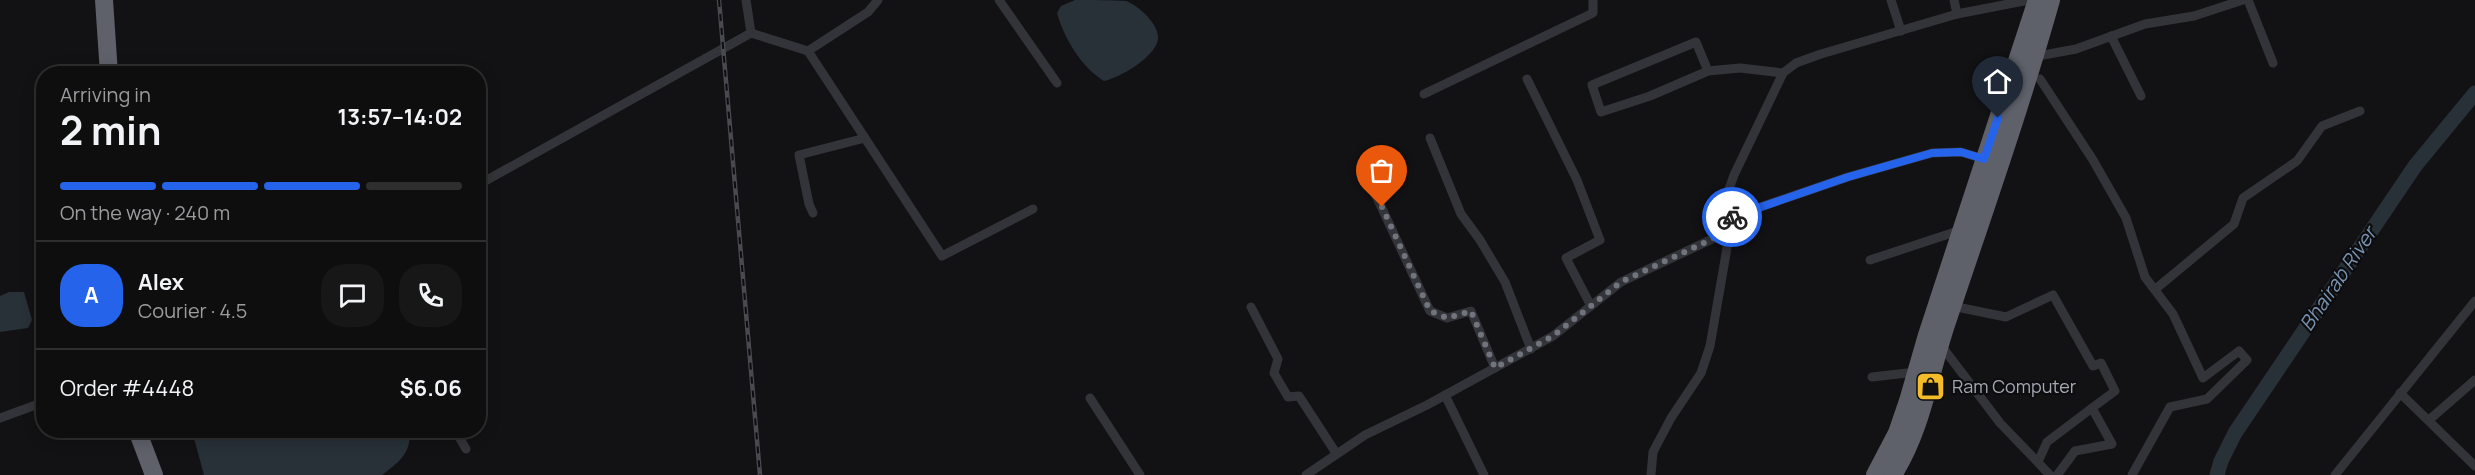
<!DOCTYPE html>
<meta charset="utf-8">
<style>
:root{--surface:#0e0e0f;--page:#171718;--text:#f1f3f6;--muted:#9b9c9e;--line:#2e2e2f;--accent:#2563eb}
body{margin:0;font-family:Manrope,sans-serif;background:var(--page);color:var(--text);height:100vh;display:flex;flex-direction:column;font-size:22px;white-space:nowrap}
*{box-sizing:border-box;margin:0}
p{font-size:20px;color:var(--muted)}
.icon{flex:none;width:33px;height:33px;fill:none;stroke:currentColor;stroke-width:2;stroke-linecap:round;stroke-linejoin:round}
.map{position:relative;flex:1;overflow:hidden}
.drawer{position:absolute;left:36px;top:66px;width:450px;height:372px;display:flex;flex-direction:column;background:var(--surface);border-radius:24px;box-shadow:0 3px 15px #0003,0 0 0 2px var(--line)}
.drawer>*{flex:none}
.pin{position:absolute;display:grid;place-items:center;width:51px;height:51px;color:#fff;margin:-62px -26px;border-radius:50% 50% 50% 0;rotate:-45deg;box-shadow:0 0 6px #0007}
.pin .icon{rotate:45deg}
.courier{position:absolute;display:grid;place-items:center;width:60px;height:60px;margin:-30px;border:4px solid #2563eb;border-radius:50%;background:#fff;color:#222;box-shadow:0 2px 8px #0007}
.summary em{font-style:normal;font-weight:700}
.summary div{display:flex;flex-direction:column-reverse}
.summary{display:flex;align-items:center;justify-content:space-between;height:102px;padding:0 24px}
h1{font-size:39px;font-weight:700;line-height:45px}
.bar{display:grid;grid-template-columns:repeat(4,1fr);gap:9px 6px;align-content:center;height:72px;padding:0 24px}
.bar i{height:8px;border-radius:4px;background:var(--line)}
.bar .current{background:var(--accent)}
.bar p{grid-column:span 4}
.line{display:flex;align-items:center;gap:15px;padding:0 24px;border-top:2px solid var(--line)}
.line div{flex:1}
.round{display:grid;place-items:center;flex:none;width:63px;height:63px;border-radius:24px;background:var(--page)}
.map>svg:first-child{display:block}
.water{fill:#283038}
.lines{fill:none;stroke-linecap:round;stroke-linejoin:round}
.river{stroke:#283038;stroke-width:15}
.street{stroke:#333439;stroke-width:9}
.highway{stroke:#5f616a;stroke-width:18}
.rail-casing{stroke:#484a50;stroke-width:4.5}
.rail{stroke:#0d0d0f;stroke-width:2;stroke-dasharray:7;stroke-linecap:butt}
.done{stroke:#70747d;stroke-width:6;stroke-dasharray:0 10.8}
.route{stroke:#2563eb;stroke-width:8}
.labels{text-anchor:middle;stroke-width:4.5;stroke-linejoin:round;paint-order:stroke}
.poi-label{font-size:18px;fill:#a3a8b5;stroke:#0d0d0f;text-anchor:start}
.water-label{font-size:20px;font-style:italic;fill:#7994b1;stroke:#0d0d0f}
</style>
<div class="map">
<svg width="2475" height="475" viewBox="0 0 2475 475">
<rect width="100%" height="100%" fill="#121214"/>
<g class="water">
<path d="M1075 0C1090 0 1113 0 1126 1 1139 6 1159 24 1158 39 1156 57 1119 78 1104 81 1081 67 1064 38 1057 13L1061 6Z"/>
<path d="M9 292H24L32 320 28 328 0 332V296Z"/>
<path d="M410 430C411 454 399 462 382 475H204L192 431Z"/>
</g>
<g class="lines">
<path class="river" d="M2217 475 2221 461 2235 433 2415 166 2475 93"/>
<g class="street">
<path d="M746 0 751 33"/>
<path d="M999 0 1057 83"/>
<path d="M1891 0 1901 31"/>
<path d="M1954 0 1957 14"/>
<path d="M2248 0 2273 63"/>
<path d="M2111 36 2141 96"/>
<path d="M808 51 942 256 1033 209"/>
<path d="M2033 57 2076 49 2145 24 2194 16 2243 0"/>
<path d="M1708 71 1696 42 1592 85 1601 112 1650 96 1708 71 1740 68 1783 73"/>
<path d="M1527 79 1577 180 1600 240 1566 258 1591 306"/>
<path d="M2040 79 2093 160 2126 218 2145 277 2173 314 2203 378 2239 351 2247 360 2207 399 2170 407 2132 475"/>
<path d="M1424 94 1593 13V0"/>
<path d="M1430 138 1461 214 1480 240 1505 282 1531 349"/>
<path d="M1364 170 1430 311 1447 318 1471 311 1495 368"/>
<path d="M478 185 751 33 808 51 868 12 878 0"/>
<path d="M813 213 809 204 799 155 865 138"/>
<path d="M1728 218 1848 177 1932 153 1961 152 1984 159"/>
<path d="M1870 260 1961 230"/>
<path d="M2158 287 2234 224 2243 198 2297 161 2322 126 2360 111"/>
<path d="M1952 306 2006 317 2053 295 2093 366 2101 363 2115 391 2092 408 2112 444 2075 451 2058 474"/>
<path d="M1251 307 1278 359 1274 373 1288 397 1299 396 1336 453"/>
<path d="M1940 344 2000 423 2050 475"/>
<path d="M1872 377 1916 372"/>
<path d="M2400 393 2475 466"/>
<path d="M1445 395 1484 475"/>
<path d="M1090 398 1140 475"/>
<path d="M0 418 44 402"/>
<path d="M2429 420 2475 380"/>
<path d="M455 430 466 449"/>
<path d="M2038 462 2047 442 2092 408"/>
<path d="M1306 475 1365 435 1427 405 1553 336 1621 282 1727 232"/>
<path d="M1651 475 1653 452 1671 418 1701 373 1710 346 1727 248 1728 192 1734 175 1783 73 1796 63 1821 54 1957 14 2029 0"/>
<path d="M2335 475 2475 301"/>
</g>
<g class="highway">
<path d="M104 0 109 74"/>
<path d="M137 430 154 475"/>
<path d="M1875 475 1897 433 1908 401 1927 335 2037 0"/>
<path d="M1893 475C1922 429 1929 376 1946 325 1982 217 2020 110 2051 0"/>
</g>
<defs>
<path id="rail" d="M719 0 760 475"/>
</defs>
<use href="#rail" class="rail-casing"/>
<use href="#rail" class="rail"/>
</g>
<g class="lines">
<path class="done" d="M1382 207 1430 311 1447 318 1471 311 1495 368 1553 336 1621 282 1727 232 1728 218 1732 217"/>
<path class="route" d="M1732 217 1848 177 1932 153 1961 152 1984 159 1998 118"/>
</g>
<defs>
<symbol id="shop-square" viewBox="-11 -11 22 22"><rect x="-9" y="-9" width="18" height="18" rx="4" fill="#f5bc29" stroke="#0d0d0f"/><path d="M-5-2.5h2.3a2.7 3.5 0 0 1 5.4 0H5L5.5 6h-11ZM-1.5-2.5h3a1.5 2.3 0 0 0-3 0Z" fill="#111"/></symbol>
</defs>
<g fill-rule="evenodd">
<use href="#shop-square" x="1914" y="370" width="33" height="33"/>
</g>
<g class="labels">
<g class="poi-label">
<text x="1952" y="393">Ram Computer</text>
</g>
<g class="water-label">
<text transform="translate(2338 279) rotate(-56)" y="7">Bhairab River</text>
</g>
</g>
</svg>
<div class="pin" style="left:1382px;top:207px;background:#ea580c"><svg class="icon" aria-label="bag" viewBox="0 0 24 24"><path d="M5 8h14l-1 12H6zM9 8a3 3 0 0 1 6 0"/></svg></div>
<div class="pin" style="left:1998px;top:118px;background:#1f2937"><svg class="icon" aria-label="home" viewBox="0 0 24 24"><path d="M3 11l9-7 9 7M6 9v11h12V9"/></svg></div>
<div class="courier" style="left:1732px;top:217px"><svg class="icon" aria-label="bike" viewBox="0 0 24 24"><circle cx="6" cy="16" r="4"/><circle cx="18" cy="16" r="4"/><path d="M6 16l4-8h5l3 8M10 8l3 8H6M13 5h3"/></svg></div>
<section class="drawer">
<div class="summary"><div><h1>2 min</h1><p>Arriving in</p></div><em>13:57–14:02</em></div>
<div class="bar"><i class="current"></i><i class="current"></i><i class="current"></i><i></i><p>On the way · 240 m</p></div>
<div class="line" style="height:108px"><b class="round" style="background:var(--accent);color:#fff">A</b><div><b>Alex</b><p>Courier · 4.5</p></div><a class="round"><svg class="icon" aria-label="chat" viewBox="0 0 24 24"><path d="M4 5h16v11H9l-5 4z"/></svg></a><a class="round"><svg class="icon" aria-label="phone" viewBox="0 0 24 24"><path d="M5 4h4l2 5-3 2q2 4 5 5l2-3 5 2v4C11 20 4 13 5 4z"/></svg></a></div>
<div class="line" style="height:78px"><div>Order #4448</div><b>$6.06</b></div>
</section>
</div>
